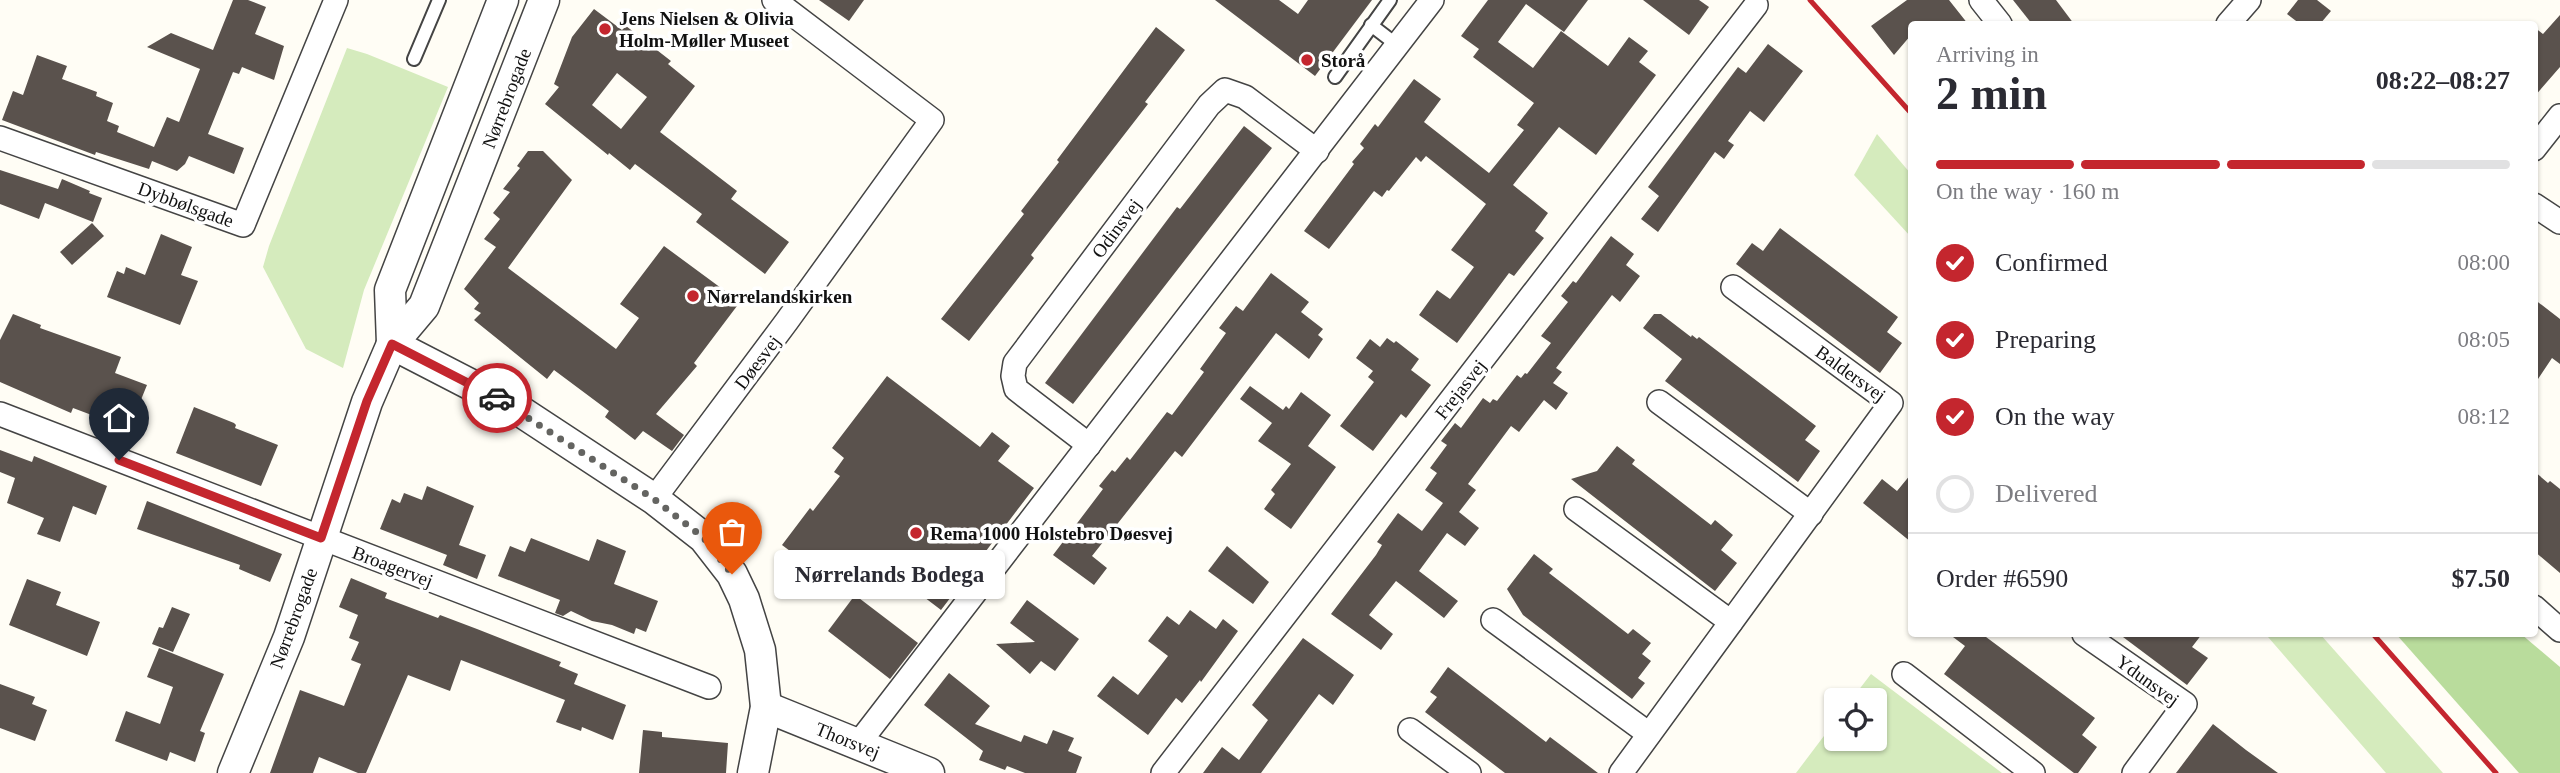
<!DOCTYPE html>
<meta charset="utf-8">
<style>
:root{--surface:#fff;--page:#f2f2f3;--text:#2b2b33;--muted:#7c7c81;--line:#e1e1e2;--accent:#c4262e}
body{margin:0;font-family:"Times New Roman",serif;background:var(--page);color:var(--text);height:100vh;display:flex;flex-direction:column;font-size:26px;white-space:nowrap}
*{box-sizing:border-box;margin:0}
p{font-size:23px;color:var(--muted)}
.icon{flex:none;width:38px;height:38px;fill:none;stroke:currentColor;stroke-width:2;stroke-linecap:round;stroke-linejoin:round}
.map{position:relative;flex:1;overflow:hidden}
.drawer{position:absolute;left:1908px;top:21px;width:630px;height:616px;display:flex;flex-direction:column;background:var(--surface);border-radius:7px;box-shadow:0 2px 5px #0004}
.drawer>*{flex:none}
.tools{position:absolute;left:1824px;top:688px;display:grid;gap:14px}
.tools a{display:grid;place-items:center;width:63px;height:63px;border-radius:7px;background:var(--surface);box-shadow:0 2px 5px #0004;font-size:35px}
.pin{position:absolute;display:grid;place-items:center;width:60px;height:60px;color:#fff;margin:-72px -30px;border-radius:50% 50% 50% 0;rotate:-45deg;box-shadow:0 0 7px #0007}
.pin .icon{rotate:45deg}
.courier{position:absolute;display:grid;place-items:center;width:70px;height:70px;margin:-35px;border:5px solid #c4262e;border-radius:50%;background:#fff;color:#222;box-shadow:0 2px 9px #0007}
.bubble{position:absolute;height:49px;border-radius:7px;background:var(--surface);box-shadow:0 2px 5px #0004;font-size:23px;font-weight:700;line-height:49px;text-align:center}
.overview em{font-style:normal;font-weight:700}
.overview div{display:flex;flex-direction:column-reverse}
.overview{display:flex;align-items:center;justify-content:space-between;height:119px;padding:0 28px}
h1{font-size:46px;font-weight:700;line-height:52px}
.bar{display:grid;grid-template-columns:repeat(4,1fr);gap:10px 7px;align-content:center;height:84px;padding:0 28px}
.bar i{height:9px;border-radius:5px;background:var(--line)}
.bar .current{background:var(--accent)}
.bar p{grid-column:span 4}
.line{display:flex;align-items:center;gap:18px;padding:0 28px;border-top:2px solid var(--line)}
.line div{flex:1}
ol{padding:0 28px;list-style:none}
li{display:flex;align-items:center;gap:21px;height:77px}
li p{margin-inline-start:auto}
li .icon{padding:7px;border-radius:50%;background:var(--accent);color:#fff;stroke-width:4}
li:last-child{color:var(--muted)}
li i{width:38px;height:38px;border:4px solid var(--line);border-radius:50%}
.map>svg:first-child{display:block}
.green{fill:#d5ebbd}
.forest{fill:#b9dc9c}
.building{fill:#5a524d;fill-rule:evenodd}
.lines{fill:none;stroke-linecap:round;stroke-linejoin:round}
.service-casing{stroke:#444;stroke-width:16}
.minor-casing{stroke:#444;stroke-width:26}
.tertiary-casing{stroke:#444;stroke-width:33}
.service{stroke:#fff;stroke-width:12}
.minor{stroke:#fff;stroke-width:23}
.tertiary{stroke:#fff;stroke-width:30}
.rail{stroke:#c4262e;stroke-width:5}
.done{stroke:#646461;stroke-width:7;stroke-dasharray:0 12.6}
.route{stroke:#c4262e;stroke-width:9}
.poi-dot{fill:#c4262e;stroke:#fff;stroke-width:2.5}
.labels{text-anchor:middle;stroke-width:7;stroke-linejoin:round;paint-order:stroke}
.poi-label{font-size:19px;font-weight:bold;fill:#111;stroke:#fff;text-anchor:start}
.street-label{font-size:19px;fill:#111;stroke:#fff}
</style>
<div class="map">
<svg width="2560" height="773" viewBox="0 0 2560 773">
<rect width="100%" height="100%" fill="#fffdf5"/>
<g class="green">
<path d="M347 48 367 54 448 87 364 290 343 368 306 349 263 267 269 246Z"/>
<path d="M1877 134 1911 174V237L1854 175Z"/>
<path d="M2270 634H2320L2443 773H2386L2268 637Z"/>
<path d="M1871 674 2002 773H1796L1836 720V738H1874V700H1851Z"/>
</g>
<path class="forest" d="M2396 634H2521L2560 667V773H2519Z"/>
<g class="building">
<path d="M233 0H248L266 7 255 34 284 46 274 80 242 67 239 74 233 72 208 134 244 148 234 174 189 156 185 164 177 171 152 161 149 169 96 152 95 155 2 120 13 91 23 95 37 55 67 66 62 79 97 92 96 96 113 103 107 121 119 126 117 132 154 147 167 117 179 122 200 69 147 47 171 33 213 50Z"/>
<path d="M819 0H864L849 21Z"/>
<path d="M1215 0H1279L1298 14 1308 0H1372L1315 76Z"/>
<path d="M1488 0H1588L1564 32 1526 4 1498 42 1533 68 1561 31 1608 66 1629 37 1648 51 1639 62 1656 75 1596 155 1559 127 1513 185 1548 213 1535 231 1544 238 1514 276 1509 273 1457 343 1419 315 1437 290 1450 299 1474 267 1451 250 1486 204 1426 156 1421 162 1416 157 1389 191 1387 190 1382 197 1374 191 1329 249 1304 231 1354 164 1352 162 1364 148 1360 144 1375 124 1378 127 1414 79 1441 99 1424 122 1489 173 1524 130 1517 125 1534 103 1473 57 1479 49 1461 36Z"/>
<path d="M1643 0H1699L1709 7 1689 35Z"/>
<path d="M1907 0H1949L1968 24H1911V35L1894 55 1871 26Z"/>
<path d="M2013 0H2056L2074 24H2032Z"/>
<path d="M2298 0H2317L2331 11 2320 24H2300L2287 14Z"/>
<path d="M594 9 622 30 626 26 671 61 668 64 695 86 660 132 737 191 731 199 789 242 765 274 696 222 702 214 635 164 630 170 609 153 608 155 545 104 559 87 554 84 572 37ZM617 73 647 97 621 129 592 105Z"/>
<path d="M2560 15V67L2534 97V27L2543 34Z"/>
<path d="M1156 27 1185 50 1145 102 1148 104 1031 255 1034 258 969 341 941 319 1024 214 1021 211 1059 162 1057 160Z"/>
<path d="M1768 44 1803 71 1764 122 1750 111 1728 141 1734 145 1724 159 1715 152 1658 232 1641 219 1659 196 1648 187 1738 67 1746 73Z"/>
<path d="M1244 126 1272 148 1073 404 1045 383 1177 207 1180 209Z"/>
<path d="M528 151H543L572 180 508 268 616 349 639 318 620 304 664 246 740 302 694 363 697 366 656 414 684 435 672 451 643 431 635 440 605 417 609 411 554 370 547 379 474 320 481 313 474 309 479 303 464 289 496 247 484 239 500 219 493 213 510 192 503 189 520 168 517 166Z"/>
<path d="M0 170 58 189 62 179 90 191 89 193 102 198 93 222 45 203 39 219 0 204Z"/>
<path d="M92 223 104 236 72 265 60 252Z"/>
<path d="M1780 228 1898 317 1887 332 1902 343 1880 373 1736 264 1752 243 1763 251Z"/>
<path d="M161 234 192 247 181 275 198 281 180 325 107 297 117 271 124 274 126 267 145 275Z"/>
<path d="M1611 236 1634 254 1626 265 1640 276 1620 302 1612 295 1556 368 1562 372 1553 383 1568 393 1556 410 1544 400 1519 432 1511 426 1468 484 1476 490 1459 512 1479 528 1465 546 1447 533 1419 571 1458 601 1444 618 1396 581 1369 615 1393 634 1381 650 1331 614 1376 555 1382 545 1377 542 1398 513 1422 531 1443 503 1425 490 1437 473 1430 468 1447 445 1441 441 1455 423 1461 428 1483 398 1490 403 1493 399 1497 401 1517 375 1521 378 1525 373 1527 374 1551 343 1541 336 1568 302 1561 296 1573 281 1576 283Z"/>
<path d="M1271 273 1309 302 1301 312 1323 329 1318 335 1323 339 1309 359 1276 333 1182 457 1175 451 1092 556 1107 568 1094 585 1053 555 1103 489 1099 486 1112 470 1115 472 1127 457 1130 460 1167 412 1172 415 1204 372 1200 369 1226 333 1219 328 1236 306 1243 311Z"/>
<path d="M2534 299 2560 319V364L2552 358 2534 385Z"/>
<path d="M13 314 41 325 40 328 121 357 115 373 147 385 129 429 73 408 71 413 0 382V340Z"/>
<path d="M1654 314H1661L1691 337 1692 335 1697 339 1699 337 1816 426 1805 440 1820 451 1798 482 1665 381 1682 359 1643 328Z"/>
<path d="M1387 338 1394 343 1396 341 1419 359 1411 370 1431 385 1406 418 1401 414 1373 451 1340 426 1374 382 1368 377 1373 371 1356 358 1370 339 1380 347Z"/>
<path d="M887 376 980 447 992 432 1010 446 998 461 1034 488 941 610 865 552 838 587 782 545 810 508 813 511 840 476 834 472 844 458 832 448Z"/>
<path d="M1250 386 1283 410 1286 406 1289 409 1301 392 1331 415 1308 446 1336 467 1291 529 1264 509 1275 494 1271 490 1291 464 1258 441 1272 423 1240 399Z"/>
<path d="M194 407 234 423 236 425 235 428 278 445 261 486 176 453Z"/>
<path d="M1617 446 1635 460 1632 464 1711 525 1715 520 1733 535 1721 550 1737 563 1715 591 1571 479 1597 471Z"/>
<path d="M0 450 32 462 34 456 107 486 96 515 73 506 60 542 37 534 44 518 7 503 15 478 0 472Z"/>
<path d="M2534 471 2548 483 2550 481 2560 489V573L2534 551Z"/>
<path d="M1911 474V542L1863 503 1882 479 1897 491Z"/>
<path d="M427 486 474 506 459 545 486 555 477 579 443 565 447 555 380 529 392 499 400 503 404 493 422 500Z"/>
<path d="M147 501 282 554 270 582 239 569 240 565 137 529Z"/>
<path d="M531 538 589 561 597 539 626 551 614 584 658 601 646 632 636 628 634 634 612 625 592 621 571 611 563 616 555 613 560 600 498 576 510 546 525 552Z"/>
<path d="M1227 546 1269 582 1253 604 1208 571Z"/>
<path d="M1534 554 1553 569 1549 573 1628 634 1633 629 1651 643 1642 654 1651 661 1638 678 1645 683 1632 699 1523 615 1507 589Z"/>
<path d="M351 578 387 593 385 598 438 618 440 615 477 629 561 662 559 666 578 674 574 684 626 705 613 740 582 727 581 731 556 722 565 700 461 660 450 691 408 675 366 773H358L319 757 313 773H270L300 690 344 706 361 664 351 660 359 642 349 638 358 615 339 607Z"/>
<path d="M27 579 61 592 56 605 100 622 87 656 9 625Z"/>
<path d="M855 595 918 643 890 679 828 631Z"/>
<path d="M1027 600 1079 639 1055 671 1041 661 1030 674 996 644 1035 642 1010 623Z"/>
<path d="M172 607 190 614 173 652 152 644 159 627 163 628Z"/>
<path d="M1190 610 1216 629 1223 619 1238 631 1201 682 1200 680 1182 703 1176 698 1148 735 1097 696 1113 676 1138 695 1168 656 1148 641 1167 616 1179 625Z"/>
<path d="M1949 634H1982L2095 718 2082 735 2097 747 2078 773H2074L1944 674 1965 646Z"/>
<path d="M2119 634H2202L2192 647 2208 658 2187 685Z"/>
<path d="M1303 638 1354 675 1333 705 1319 694 1261 773H1203L1222 747 1239 760 1268 720 1252 705Z"/>
<path d="M159 648 224 674 200 731 205 733 195 762 170 752 167 761 115 741 126 711 160 724 173 687 147 677Z"/>
<path d="M1448 667 1546 742 1550 737 1598 773H1505L1425 712 1437 697 1430 692Z"/>
<path d="M949 673 990 706 975 724 1021 742 1024 735 1047 744 1053 730 1074 738 1068 751 1082 757 1076 773H1025L1007 766 1005 770 979 760 983 751 924 705Z"/>
<path d="M0 684 35 697 32 704 47 710 35 741 0 728Z"/>
<path d="M2213 724 2246 750 2278 773H2176Z"/>
<path d="M643 730 662 732V737L728 743 726 773H639Z"/>
</g>
<g class="lines">
<defs>
<g id="service">
<path d="M1371 25 1397 45"/>
<path d="M414 59 439 0"/>
<path d="M1335 77 1390 0"/>
</g>
<g id="minor">
<path d="M1981 0 2000 24"/>
<path d="M2228 24 2249 0"/>
<path d="M0 138 243 225 336 0"/>
<path d="M2534 149 2560 116"/>
<path d="M2534 205 2560 222"/>
<path d="M1659 402 1811 514"/>
<path d="M0 414 709 687"/>
<path d="M1089 445 1016 389 1013 376 1015 363 1209 105 1225 90 1245 97 1317 151"/>
<path d="M654 499 787 321 932 120 774 0"/>
<path d="M1576 509 1731 622"/>
<path d="M2534 607 2560 630"/>
<path d="M1493 620 1649 734"/>
<path d="M2084 634 2185 704 2134 773"/>
<path d="M1904 674 2033 773"/>
<path d="M1410 730 1469 773"/>
<path d="M858 744 1432 0"/>
<path d="M1163 773 1756 5"/>
<path d="M1621 773 1891 403 1733 287"/>
</g>
<g id="tertiary">
<path d="M392 344 514 407 654 499 704 538 732 574 744 599 760 650 766 707 753 773"/>
<path d="M392 344 390 290 503 0"/>
<path d="M766 707 929 773"/>
<path d="M233 773 289 637 367 402 392 344 424 306 544 0"/>
</g>
</defs>
<use href="#service" class="service-casing"/>
<use href="#minor" class="minor-casing"/>
<use href="#tertiary" class="tertiary-casing"/>
<use href="#service" class="service"/>
<use href="#minor" class="minor"/>
<use href="#tertiary" class="tertiary"/>
<g class="rail">
<path d="M1810 0 1911 113"/>
<path d="M2373 634 2496 773"/>
</g>
</g>
<g class="lines">
<path class="done" d="M497 398 654 499 704 538 732 574"/>
<path class="route" d="M119 460 321 538 367 401 392 344 497 398"/>
</g>
<g class="poi-dot">
<circle cx="605" cy="29" r="7"/>
<circle cx="1307" cy="60" r="7"/>
<circle cx="693" cy="296" r="7"/>
<circle cx="916" cy="533" r="7"/>
</g>
<g class="labels">
<g class="poi-label">
<text x="619" y="25">Jens Nielsen &amp; Olivia<tspan x="619" dy="22">Holm-Møller Museet</tspan></text>
<text x="1321" y="67">Storå</text>
<text x="707" y="303">Nørrelandskirken</text>
<text x="930" y="540">Rema 1000 Holstebro Døesvej</text>
</g>
<g class="street-label">
<text transform="translate(506 98) rotate(-69)" y="7">Nørrebrogade</text>
<text transform="translate(186 204) rotate(20)" y="7">Dybbølsgade</text>
<text transform="translate(1116 228) rotate(-53)" y="7">Odinsvej</text>
<text transform="translate(757 362) rotate(-53)" y="7">Døesvej</text>
<text transform="translate(1851 373) rotate(36)" y="7">Baldersvej</text>
<text transform="translate(1460 389) rotate(-52)" y="7">Frejasvej</text>
<text transform="translate(393 566) rotate(21)" y="7">Broagervej</text>
<text transform="translate(293 618) rotate(-70)" y="7">Nørrebrogade</text>
<text transform="translate(2148 680) rotate(36)" y="7">Ydunsvej</text>
<text transform="translate(848 740) rotate(22)" y="7">Thorsvej</text>
</g>
</g>
</svg>
<div class="tools">
<a><svg class="icon" aria-label="locate" viewBox="0 0 24 24"><circle cx="12" cy="12" r="6"/><path d="M12 2v4M12 18v4M2 12h4M18 12h4"/></svg></a>
</div>
<div class="pin" style="left:732px;top:574px;background:#ea580c"><svg class="icon" aria-label="bag" viewBox="0 0 24 24"><path d="M5 8h14l-1 12H6zM9 8a3 3 0 0 1 6 0"/></svg></div>
<div class="pin" style="left:119px;top:460px;background:#1f2937"><svg class="icon" aria-label="home" viewBox="0 0 24 24"><path d="M3 11l9-7 9 7M6 9v11h12V9"/></svg></div>
<div class="courier" style="left:497px;top:398px"><svg class="icon" aria-label="car" viewBox="0 0 24 24"><path d="M5 17H2v-5l4-1 3-4h7l3 4 3 1v5h-3M9 17h6M6 11h13"/><circle cx="7" cy="17" r="2"/><circle cx="17" cy="17" r="2"/></svg></div>
<div class="bubble" style="left:774px;top:550px;width:231px">Nørrelands Bodega</div>
<section class="drawer">
<div class="overview"><div><h1>2 min</h1><p>Arriving in</p></div><em>08:22–08:27</em></div>
<div class="bar"><i class="current"></i><i class="current"></i><i class="current"></i><i></i><p>On the way · 160 m</p></div>
<ol>
<li><svg class="icon" aria-label="check" viewBox="0 0 24 24"><path d="M5 12l5 5 9-10"/></svg>Confirmed<p>08:00</p></li>
<li><svg class="icon" aria-label="check" viewBox="0 0 24 24"><path d="M5 12l5 5 9-10"/></svg>Preparing<p>08:05</p></li>
<li><svg class="icon" aria-label="check" viewBox="0 0 24 24"><path d="M5 12l5 5 9-10"/></svg>On the way<p>08:12</p></li>
<li><i></i>Delivered</li>
</ol>
<div class="line" style="height:91px"><div>Order #6590</div><b>$7.50</b></div>
</section>
</div>
